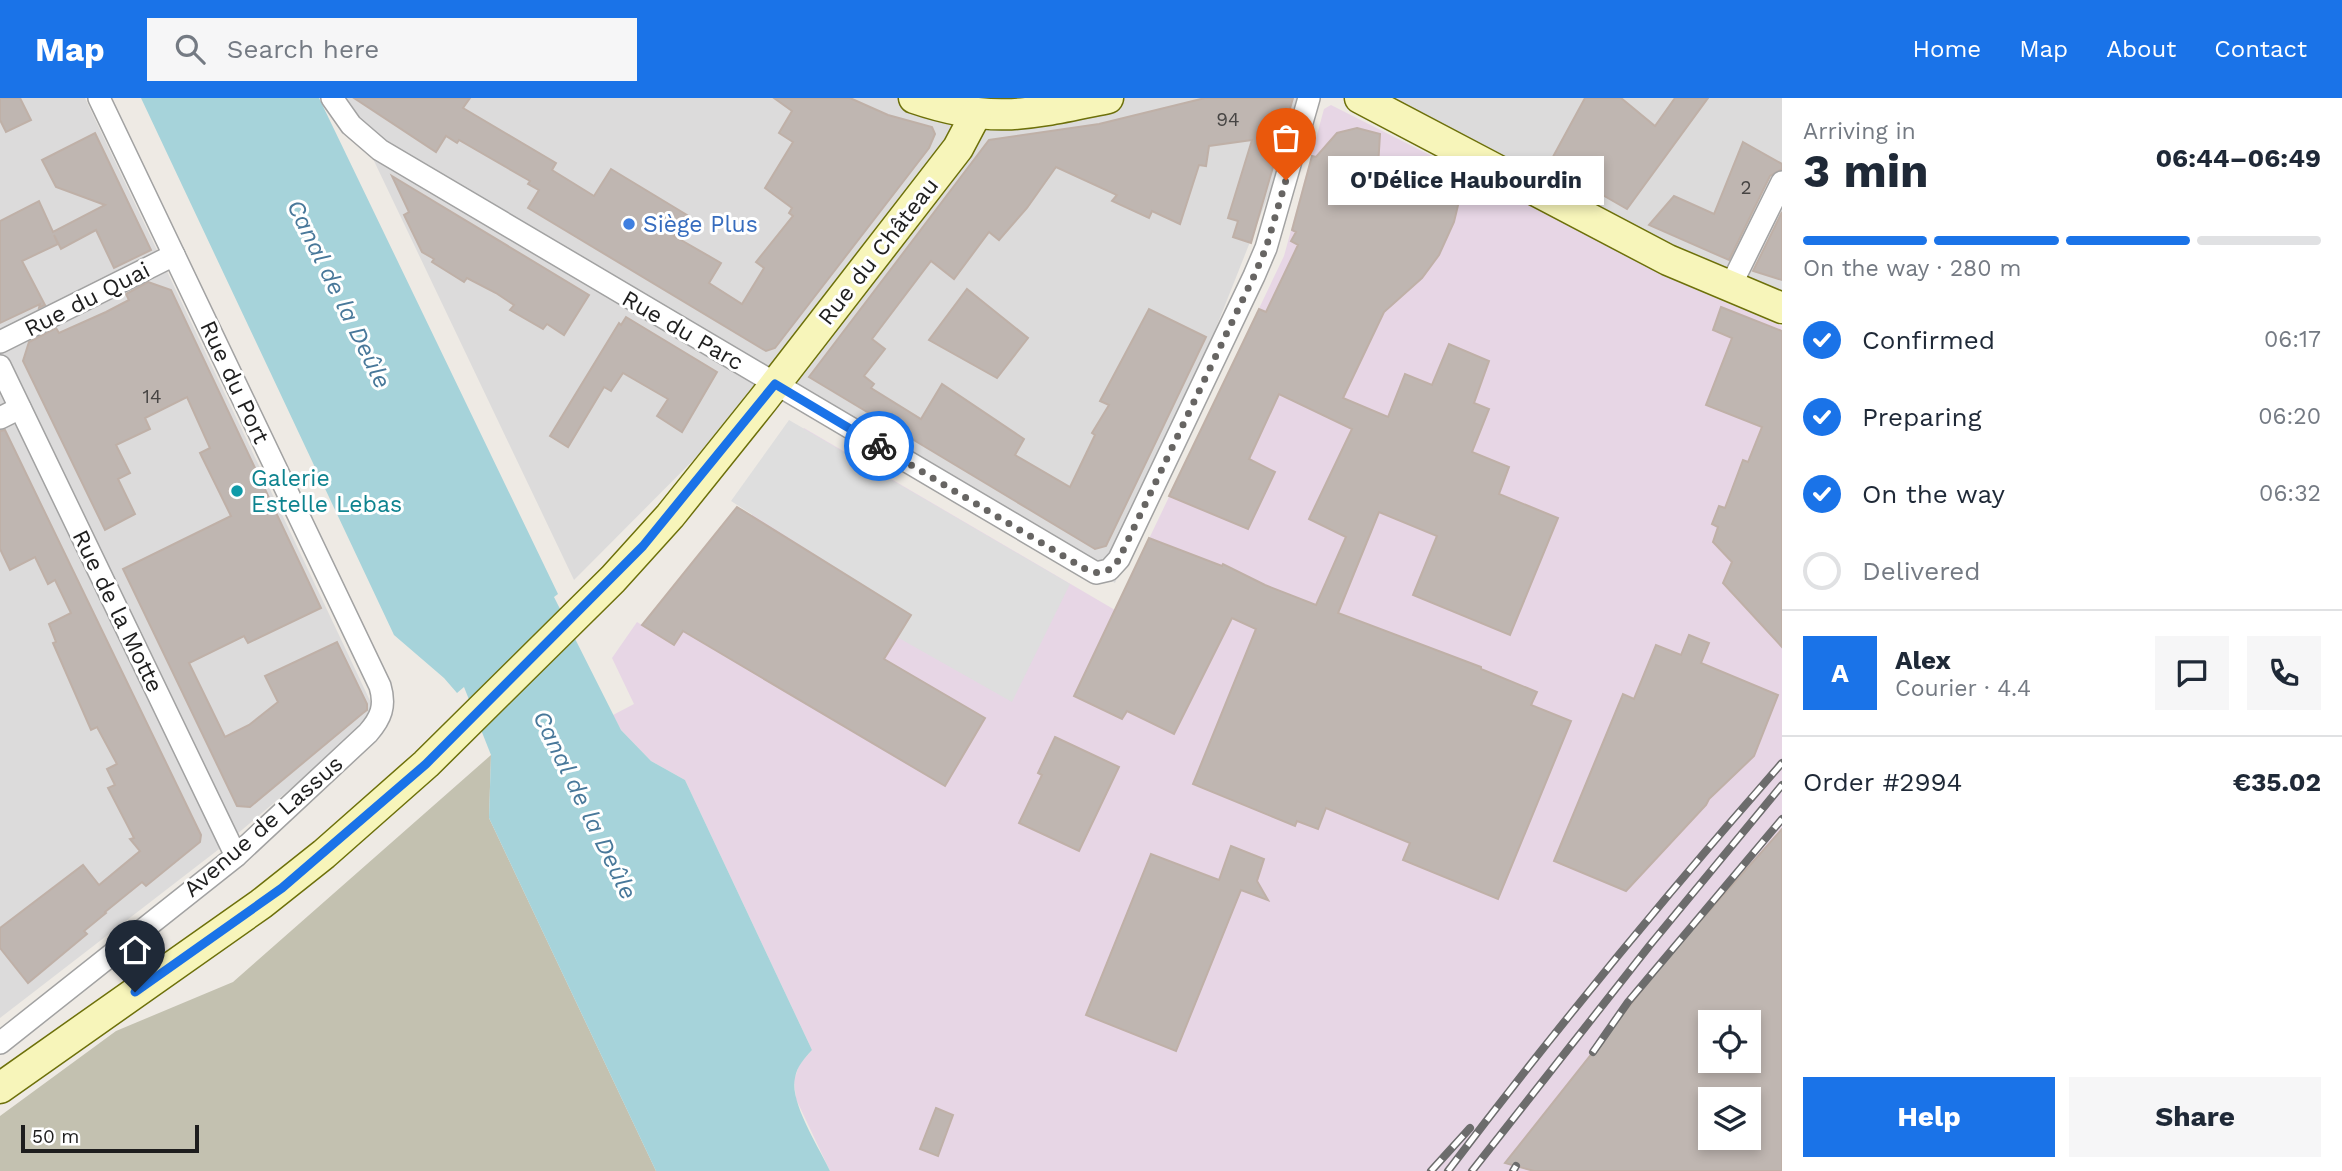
<!DOCTYPE html>
<meta charset="utf-8">
<style>
:root{--surface:#fff;--page:#f6f6f7;--text:#1f2937;--muted:#747a83;--line:#e0e1e3;--accent:#1a73e8}
body{margin:0;font-family:"Work Sans",sans-serif;background:var(--page);color:var(--text);height:100vh;display:flex;flex-direction:column;font-size:26px;white-space:nowrap}
*{box-sizing:border-box;margin:0}
p{font-size:23px;color:var(--muted)}
.icon{flex:none;width:38px;height:38px;fill:none;stroke:currentColor;stroke-width:2;stroke-linecap:round;stroke-linejoin:round}
.map{position:relative;flex:1;overflow:hidden}
.details{display:flex;flex-direction:column;background:var(--surface);width:560px}
.details>*{flex:none}
.controls{position:absolute;left:1698px;top:912px;display:grid;gap:14px}
.controls a{display:grid;place-items:center;width:63px;height:63px;border-radius:0px;background:var(--surface);box-shadow:0 4px 10px #0003;font-size:35px}
.scale{position:absolute;left:21px;bottom:18px;width:178px;box-sizing:border-box;padding-left:7px;border:4px solid #1e1e1e;border-top:0;font-size:19px;line-height:24px;white-space:nowrap;color:#1e1e1e;-webkit-text-stroke:5px #fff;paint-order:stroke}
.pin{position:absolute;display:grid;place-items:center;width:60px;height:60px;color:#fff;margin:-72px -30px;border-radius:50% 50% 50% 0;rotate:-45deg;box-shadow:0 0 7px #0007}
.pin .icon{rotate:45deg}
.courier{position:absolute;display:grid;place-items:center;width:70px;height:70px;margin:-35px;border:5px solid #1a73e8;border-radius:50%;background:#fff;color:#222;box-shadow:0 2px 9px #0007}
.bubble{position:absolute;height:49px;border-radius:0px;background:var(--surface);box-shadow:0 4px 10px #0003;font-size:23px;font-weight:700;line-height:49px;text-align:center}
.overview em{font-style:normal;font-weight:700}
.overview div{display:flex;flex-direction:column-reverse}
.overview{display:flex;align-items:center;justify-content:space-between;height:119px;padding:0 21px}
h1{font-size:46px;font-weight:700;line-height:52px}
.bar{display:grid;grid-template-columns:repeat(4,1fr);gap:10px 7px;align-content:center;height:84px;padding:0 21px}
.bar i{height:9px;border-radius:5px;background:var(--line)}
.bar .active{background:var(--accent)}
.bar p{grid-column:span 4}
.line{display:flex;align-items:center;gap:18px;padding:0 21px;border-top:2px solid var(--line)}
.line div{flex:1}
.round{display:grid;place-items:center;flex:none;width:74px;height:74px;border-radius:0px;background:var(--page)}
ol{padding:0 21px;list-style:none}
li{display:flex;align-items:center;gap:21px;height:77px}
li p{margin-inline-start:auto}
li .icon{padding:7px;border-radius:50%;background:var(--accent);color:#fff;stroke-width:4}
li:last-child{color:var(--muted)}
li i{width:38px;height:38px;border:4px solid var(--line);border-radius:50%}
.button{display:flex;gap:14px;margin-top:auto;padding:14px 21px}
.button a{flex:1;height:80px;border-radius:0px;background:var(--accent);color:#fff;font-size:28px;font-weight:700;line-height:80px;text-align:center}
.button a+a{background:var(--page);color:var(--text)}
header{display:flex;align-items:center;gap:42px;box-sizing:border-box;height:98px;padding:0 35px;background:var(--accent);color:#fff}
header strong{font-size:33px}
nav{display:flex;gap:38px;margin-inline-start:auto;font-size:24px}
.search{width:490px;height:63px;background:var(--page);display:flex;align-items:center;gap:18px;box-sizing:border-box;padding:0 24px;border-radius:0px;color:var(--muted);font-size:26px}
main{display:flex;flex:1;min-height:0}
.map>svg:first-child{display:block}
.residential{fill:#dcdbdb}
.industrial{fill:#e7d6e5;fill-rule:evenodd}
.construction{fill:#c3c1b0}
.parking{fill:#dedede}
.water{fill:#a6d3da}
.building{fill:#bfb6b1;stroke:#bfb0a7;stroke-width:2;fill-rule:evenodd}
.lines{fill:none;stroke-linecap:round;stroke-linejoin:round}
.street-casing{stroke:#a2a2a2;stroke-width:24}
.secondary-casing{stroke:#6d700a;stroke-width:33}
.street{stroke:#fff;stroke-width:21}
.secondary{stroke:#f7f5ba;stroke-width:30}
.rail-casing{stroke:#6c6c6c;stroke-width:8}
.rail{stroke:#fff;stroke-width:5;stroke-dasharray:16;stroke-linecap:butt}
.done{stroke:#676563;stroke-width:7;stroke-dasharray:0 12.6}
.route{stroke:#1a73e8;stroke-width:9}
.shop-dot{fill:#3f7fe0;stroke:#fff;stroke-width:2.5}
.culture-dot{fill:#0f9aa8;stroke:#fff;stroke-width:2.5}
.labels{text-anchor:middle;stroke-width:6;stroke-linejoin:round;paint-order:stroke}
.number-label{font-size:19px;fill:#464443}
.shop-label{font-size:23px;fill:#366cbe;stroke:#fff;text-anchor:start}
.street-label{font-size:23px;fill:#1e1e1e;stroke:#fff}
.culture-label{font-size:23px;fill:#0d838f;stroke:#fff;text-anchor:start}
.water-label{font-size:24px;font-style:italic;fill:#48789a;stroke:#fff}
</style>
<header>
<strong>Map</strong>
<div class="search"><svg class="icon" aria-label="search" viewBox="0 0 24 24"><circle cx="10" cy="10" r="6"/><path d="M15 15l6 6"/></svg>Search here</div>
<nav><a>Home</a><a>Map</a><a>About</a><a>Contact</a></nav>
</header>
<main>
<div class="map">
<svg width="1782" height="1073" viewBox="0 0 1782 1073">
<rect width="100%" height="100%" fill="#eeeae4"/>
<g class="residential">
<path d="M0 0H85L373 609 362 630 223 748 0 920Z"/>
<path d="M344 0H1307L1115 485 767 288 574 482Z"/>
<path d="M1360 0H1782V219Z"/>
</g>
<path class="industrial" d="M1331 7 1694 191 1782 228V1073H830L796 1001 794 983 799 967 812 952 685 682 651 663 621 632 613 617 634 606 612 560 637 524 642 527 737 409 751 418 804 330 1115 512 1284 158 1324 11ZM1710 924H1748V962H1710ZM1710 1001H1748V1040H1710Z"/>
<path class="construction" d="M491 657 489 720 656 1073H0V1018L116 933 233 884Z"/>
<path class="parking" d="M789 322 1070 486 1012 604 897 539 910 517 731 403Z"/>
<path class="water" d="M141 0H319L558 496 554 499 621 632 651 663 685 682 812 952C804 961 797 968 795 980 789 1004 820 1051 830 1073H656L489 720 491 657 464 589 457 595 444 580 394 537Z"/>
<g class="building">
<path d="M0 0H20L31 22 6 34 0 22Z"/>
<path d="M354 0H470L463 10 556 65 552 72 594 98 611 71 687 117 674 138 721 165 709 185 742 206 764 170 756 164 793 118 789 115 792 110 765 90 793 44 779 35 792 13 774 0H850L888 17 932 29 935 36 929 50 775 250 766 253 528 110 539 92 528 86 530 83 459 42 457 45 446 38 436 54Z"/>
<path d="M1205 0H1293L1251 145 1233 139 1238 123 1228 120 1252 42 1209 48 1206 68 1199 67 1180 126 1152 113 1149 120 1112 103 1117 97 1056 69 1027 110 999 142 989 134 954 181 931 163 872 241 885 251 864 278 874 286 871 290 921 321 942 286 1024 341 1015 357 1070 389 1095 337 1092 335 1109 307 1100 303 1149 211 1206 239 1106 448 1095 451 809 279 989 42 1099 26Z"/>
<path d="M1585 0H1621L1655 28 1675 0H1708L1627 111 1549 66Z"/>
<path d="M1357 30 1380 36 1378 69 1401 66 1414 72 1460 73V99L1454 124 1439 157 1422 180 1384 214 1343 300 1388 319 1405 276 1432 287 1449 246 1489 263 1474 305 1489 311 1472 354 1509 369 1499 396 1558 420 1510 537 1413 497 1437 438 1379 414 1338 515 1481 569V571L1537 594 1531 607 1571 623 1498 801 1403 762 1410 745 1326 710 1318 731 1297 723 1295 728 1193 686 1256 531 1232 520 1174 636 1127 613 1122 621 1074 598 1149 440 1222 468 1223 466 1265 487 1316 507 1346 439 1309 421 1352 331 1279 296 1249 361 1275 374 1248 431 1169 398 1259 211 1266 214 1298 147 1291 143 1296 134 1292 132 1312 58 1316 59 1337 35Z"/>
<path d="M95 35 151 152 114 170 96 132 61 151 54 137 58 146 22 163 45 207 39 210 40 206 0 225V123L39 103 53 134 105 107 56 89 42 62Z"/>
<path d="M1743 44 1782 66V71L1770 78 1729 162 1649 127 1674 98 1714 116Z"/>
<path d="M392 78 589 197 564 237 547 226 543 231 510 212 514 207 496 195 467 180 464 184 432 164 434 161 422 154 404 117 409 114Z"/>
<path d="M1782 114V182L1753 173Z"/>
<path d="M148 184 171 192 321 510 248 545 244 538 189 565 225 639 249 627 278 604 265 578 337 544 367 606V612L363 615 250 709 237 708 123 471 231 418 200 355 210 350 187 299 145 320 150 331 116 347 130 375 118 381 135 416 105 432 23 263 29 244 56 230 59 235 106 214 129 202 126 196Z"/>
<path d="M967 191 1028 240 997 280 929 242Z"/>
<path d="M1721 209 1782 233V549L1723 485 1732 464 1713 444 1718 429 1712 426 1719 408 1725 410 1743 362 1748 364 1762 329 1706 307 1732 240 1713 232Z"/>
<path d="M626 219 717 274 682 334 657 318 668 301 623 275 611 293 604 289 568 349 550 338 619 225 621 227Z"/>
<path d="M5 332 201 737 200 744 146 788 142 784 105 814 106 815 84 833 87 836 28 885 0 850V830L83 767 99 787 140 753 130 741 134 740 108 690 115 687 107 671 117 666 97 629 91 632 53 545 56 544 49 526 71 515 55 482 48 486 35 459 10 472 0 451V333Z"/>
<path d="M737 409 911 517 884 561 985 620 945 688 683 533 674 547 642 527Z"/>
<path d="M1689 537 1709 545 1701 565 1778 597 1754 658 1709 701 1706 707 1626 793 1554 763 1623 596 1634 601 1656 547 1681 557Z"/>
<path d="M1055 639 1119 669 1079 753 1019 725 1042 677 1038 675Z"/>
<path d="M1782 731V1073H1534L1505 1065 1670 857ZM1710 924H1748V962H1710ZM1710 1001H1748V1040H1710Z"/>
<path d="M1231 748 1264 761 1257 783 1268 802 1241 792 1176 953 1086 917 1151 756 1219 782Z"/>
<path d="M936 1010 953 1017 938 1058 920 1051Z"/>
</g>
<g class="lines">
<defs>
<g id="street">
<path d="M332 0 351 27 380 52 1096 475 1109 472 1119 461 1254 178 1266 150 1309 0"/>
<path d="M1730 189 1782 84"/>
<path d="M0 244 174 157"/>
<path d="M0 268 236 758"/>
<path d="M0 320 20 310"/>
<path d="M0 945 236 758 368 635C381 620 386 608 380 588L99 0"/>
</g>
<g id="secondary">
<path d="M914 0C993 27 1030 16 1108 0"/>
<path d="M1360 0 1668 162 1782 210"/>
<path d="M0 990 261 806 324 756 426 666 613 481 670 418 763 302 958 50 976 16"/>
</g>
</defs>
<use href="#street" class="street-casing"/>
<use href="#secondary" class="secondary-casing"/>
<use href="#street" class="street"/>
<use href="#secondary" class="secondary"/>
<defs>
<g id="rail">
<path d="M1593 954 1628 904 1782 721"/>
<path d="M1431 1073 1470 1030"/>
<path d="M1448 1073C1554 933 1666 797 1782 665"/>
<path d="M1472 1073 1650 847 1782 687"/>
<path d="M1513 1073 1516 1068"/>
</g>
</defs>
<use href="#rail" class="rail-casing"/>
<use href="#rail" class="rail"/>
</g>
<g class="lines">
<path class="done" d="M879 348 1087 472C1101 478 1112 473 1119 461L1254 178 1266 150 1286 82"/>
<path class="route" d="M135 894 282 790 426 666 643 448 775 286 879 348"/>
</g>
<circle class="shop-dot" cx="629" cy="126" r="7"/>
<circle class="culture-dot" cx="237" cy="393" r="7"/>
<g class="labels">
<g class="number-label">
<text x="1228" y="28">94</text>
<text x="1746" y="96">2</text>
<text x="152" y="305">14</text>
</g>
<g class="shop-label">
<text x="643" y="134">Siège Plus</text>
</g>
<g class="street-label">
<text transform="translate(878 153) rotate(-52)" y="8">Rue du Château</text>
<text transform="translate(87 201) rotate(-27)" y="8">Rue du Quai</text>
<text transform="translate(683 232) rotate(30)" y="8">Rue du Parc</text>
<text transform="translate(235 284) rotate(65)" y="8">Rue du Port</text>
<text transform="translate(118 513) rotate(64)" y="8">Rue de la Motte</text>
<text transform="translate(263 728) rotate(-41)" y="8">Avenue de Lassus</text>
</g>
<g class="culture-label">
<text x="251" y="388">Galerie<tspan x="251" dy="26">Estelle Lebas</tspan></text>
</g>
<g class="water-label">
<text transform="translate(339 196) rotate(64)" y="8">Canal de la Deûle</text>
<text transform="translate(585 707) rotate(64)" y="8">Canal de la Deûle</text>
</g>
</g>
</svg>
<div class="controls">
<a><svg class="icon" aria-label="locate" viewBox="0 0 24 24"><circle cx="12" cy="12" r="6"/><path d="M12 2v4M12 18v4M2 12h4M18 12h4"/></svg></a>
<a><svg class="icon" aria-label="layers" viewBox="0 0 24 24"><path d="M12 4l9 5-9 5-9-5zM3 14l9 5 9-5"/></svg></a>
</div>
<div class="scale">50 m</div>
<div class="pin" style="left:1286px;top:82px;background:#ea580c"><svg class="icon" aria-label="bag" viewBox="0 0 24 24"><path d="M5 8h14l-1 12H6zM9 8a3 3 0 0 1 6 0"/></svg></div>
<div class="pin" style="left:135px;top:894px;background:#1f2937"><svg class="icon" aria-label="home" viewBox="0 0 24 24"><path d="M3 11l9-7 9 7M6 9v11h12V9"/></svg></div>
<div class="courier" style="left:879px;top:348px"><svg class="icon" aria-label="bike" viewBox="0 0 24 24"><circle cx="6" cy="16" r="4"/><circle cx="18" cy="16" r="4"/><path d="M6 16l4-8h5l3 8M10 8l3 8H6M13 5h3"/></svg></div>
<div class="bubble" style="left:1328px;top:58px;width:276px">O'Délice Haubourdin</div>
</div>
<section class="details">
<div class="overview"><div><h1>3 min</h1><p>Arriving in</p></div><em>06:44–06:49</em></div>
<div class="bar"><i class="active"></i><i class="active"></i><i class="active"></i><i></i><p>On the way · 280 m</p></div>
<ol>
<li><svg class="icon" aria-label="check" viewBox="0 0 24 24"><path d="M5 12l5 5 9-10"/></svg>Confirmed<p>06:17</p></li>
<li><svg class="icon" aria-label="check" viewBox="0 0 24 24"><path d="M5 12l5 5 9-10"/></svg>Preparing<p>06:20</p></li>
<li><svg class="icon" aria-label="check" viewBox="0 0 24 24"><path d="M5 12l5 5 9-10"/></svg>On the way<p>06:32</p></li>
<li><i></i>Delivered</li>
</ol>
<div class="line" style="height:126px"><b class="round" style="background:var(--accent);color:#fff">A</b><div><b>Alex</b><p>Courier · 4.4</p></div><a class="round"><svg class="icon" aria-label="chat" viewBox="0 0 24 24"><path d="M4 5h16v11H9l-5 4z"/></svg></a><a class="round"><svg class="icon" aria-label="phone" viewBox="0 0 24 24"><path d="M5 4h4l2 5-3 2q2 4 5 5l2-3 5 2v4C11 20 4 13 5 4z"/></svg></a></div>
<div class="line" style="height:91px"><div>Order #2994</div><b>€35.02</b></div>
<div class="button"><a>Help</a><a>Share</a></div>
</section>
</main>
